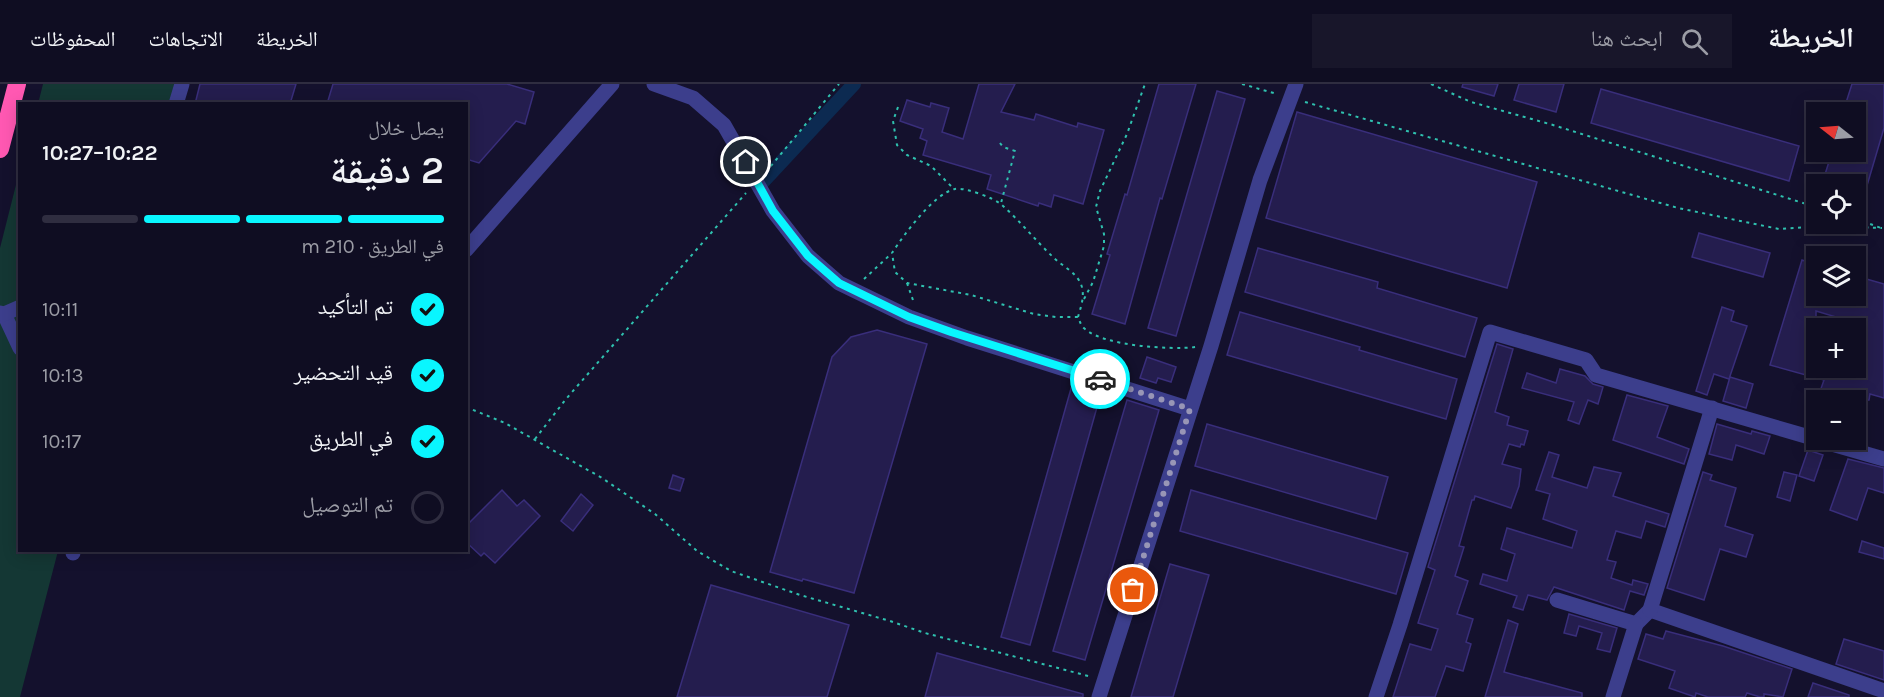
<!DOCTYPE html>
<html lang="ar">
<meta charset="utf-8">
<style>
:root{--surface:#0f0d22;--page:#18162a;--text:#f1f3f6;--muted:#9b9ca5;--line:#2f2d40;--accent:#09f6ff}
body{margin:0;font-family:Karla,"Noto Naskh Arabic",sans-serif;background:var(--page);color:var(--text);direction:rtl;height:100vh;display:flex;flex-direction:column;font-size:22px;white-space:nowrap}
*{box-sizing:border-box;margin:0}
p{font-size:20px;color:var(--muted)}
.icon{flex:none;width:33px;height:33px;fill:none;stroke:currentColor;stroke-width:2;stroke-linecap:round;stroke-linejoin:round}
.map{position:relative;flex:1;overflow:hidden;direction:ltr}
.details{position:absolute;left:18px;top:18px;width:450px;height:450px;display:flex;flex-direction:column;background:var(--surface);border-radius:0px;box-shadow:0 3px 15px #0003,0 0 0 2px var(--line);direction:rtl}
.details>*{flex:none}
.needle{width:39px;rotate:287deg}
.fabs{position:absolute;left:1806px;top:18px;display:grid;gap:12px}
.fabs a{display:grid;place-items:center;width:60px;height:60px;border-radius:0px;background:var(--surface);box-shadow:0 3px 15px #0003,0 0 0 2px var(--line);font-size:30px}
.pin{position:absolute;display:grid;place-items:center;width:51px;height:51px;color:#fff;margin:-26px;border:3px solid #fff;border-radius:50%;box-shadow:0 2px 6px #0007}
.courier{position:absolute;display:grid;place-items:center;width:60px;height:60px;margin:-30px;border:4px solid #09f6ff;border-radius:50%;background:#fff;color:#222;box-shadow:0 2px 8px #0007}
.summary em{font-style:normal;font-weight:600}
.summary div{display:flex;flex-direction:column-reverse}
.summary{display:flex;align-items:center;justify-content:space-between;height:102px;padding:0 24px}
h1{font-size:39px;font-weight:600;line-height:45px}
.bar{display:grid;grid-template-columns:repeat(4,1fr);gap:9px 6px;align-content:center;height:72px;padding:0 24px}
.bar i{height:8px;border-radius:4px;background:var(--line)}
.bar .on{background:var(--accent)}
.bar p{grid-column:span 4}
ol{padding:0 24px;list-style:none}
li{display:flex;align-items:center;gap:18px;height:66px}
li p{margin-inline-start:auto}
li .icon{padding:6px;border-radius:50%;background:var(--accent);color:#111;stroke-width:4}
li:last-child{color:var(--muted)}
li i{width:33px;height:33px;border:3px solid var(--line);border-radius:50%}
header{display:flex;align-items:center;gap:36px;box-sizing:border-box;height:84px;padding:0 30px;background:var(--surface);border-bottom:2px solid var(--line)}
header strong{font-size:28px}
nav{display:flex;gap:33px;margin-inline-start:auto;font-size:21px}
.search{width:420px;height:54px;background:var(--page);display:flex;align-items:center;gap:15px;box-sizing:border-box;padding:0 21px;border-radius:0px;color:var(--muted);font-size:22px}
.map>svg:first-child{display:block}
.green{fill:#143734}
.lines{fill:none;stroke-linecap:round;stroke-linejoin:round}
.canal{stroke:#0c2a51;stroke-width:14}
.building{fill:#241d4e;stroke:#392e7b;stroke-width:1.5;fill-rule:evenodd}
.path{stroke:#2fc1af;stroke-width:2;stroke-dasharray:3 4.5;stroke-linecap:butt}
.minor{stroke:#3c3e8c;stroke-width:15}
.highway{stroke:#ff58b2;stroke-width:18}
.done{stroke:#9896b6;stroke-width:6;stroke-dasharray:0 10.8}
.route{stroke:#09f6ff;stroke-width:8}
</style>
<header>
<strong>الخريطة</strong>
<div class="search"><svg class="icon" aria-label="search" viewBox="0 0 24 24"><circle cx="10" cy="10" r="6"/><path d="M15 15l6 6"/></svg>ابحث هنا</div>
<nav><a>الخريطة</a><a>الاتجاهات</a><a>المحفوظات</a></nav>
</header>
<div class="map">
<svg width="1884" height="613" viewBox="0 0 1884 613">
<rect width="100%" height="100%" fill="#14112d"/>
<g class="green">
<path d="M43 0H176L171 19 38 20Z"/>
<path d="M19 89 20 466 58 467 20 613H0V164Z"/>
</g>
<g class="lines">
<path class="canal" d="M760 101 854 0"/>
</g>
<g class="building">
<path d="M200 0H296L290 20H195Z"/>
<path d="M333 0H507L534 8 525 40 516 37 479 79 466 75V20H327Z"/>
<path d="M979 0H1015L1001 28 1034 36 1036 30 1077 43 1078 39 1104 46 1083 120 1054 111 1051 123 1039 119 1038 122 987 105 991 91 923 71 927 57 920 54 923 45 900 37 907 16 930 23 931 19 949 24 942 48 963 55Z"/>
<path d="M1159 0H1196L1162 115 1160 114 1125 240 1092 230 1110 171 1107 170 1125 110 1127 111Z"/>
<path d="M1463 0H1498L1494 12 1462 3Z"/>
<path d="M1519 0H1564L1556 28 1514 16Z"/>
<path d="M1852 0H1884V44L1858 132H1856V100H1822L1832 68H1856V28H1843Z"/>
<path d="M1601 5 1799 62 1789 97 1591 39Z"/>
<path d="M1217 7 1245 15 1176 252 1148 244Z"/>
<path d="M1297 28 1537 98 1507 204 1266 134Z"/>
<path d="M1699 149 1770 169 1763 193 1692 173Z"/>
<path d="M1258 164 1378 198 1377 204 1477 234 1465 273 1245 208Z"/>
<path d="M1802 176 1816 181V212H1856V192L1884 200V314L1870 310 1869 316H1817L1824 296 1770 281ZM1816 227 1856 239V284H1816Z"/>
<path d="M1722 223 1734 227 1731 237 1747 242 1729 295 1714 290 1707 311 1696 307Z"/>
<path d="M1240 228 1360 263 1359 266 1457 295 1446 335 1227 271Z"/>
<path d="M877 246 927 260 854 509 803 495 802 497 770 488 832 273 851 253Z"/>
<path d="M1497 260 1513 265 1495 328 1509 333 1507 341 1528 347 1524 361 1521 360 1520 363 1509 360 1502 380 1521 385 1519 402 1511 424 1475 412 1474 416H1472L1459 462 1464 463 1455 492 1468 497 1457 530 1473 535 1466 558 1471 560 1463 587 1446 582 1435 613H1393L1410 560 1431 566 1438 545 1418 539 1435 486 1428 483Z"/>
<path d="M1147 273 1176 283 1171 298 1158 294 1156 299 1140 294Z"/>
<path d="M1560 285 1585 292 1593 300 1603 303 1598 320 1588 316 1579 340 1568 336 1574 318 1522 304 1527 289 1556 299Z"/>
<path d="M1730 293 1753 300 1746 324 1723 317Z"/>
<path d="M1072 301 1101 309 1030 561 1001 553Z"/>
<path d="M1627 311 1668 322 1657 353 1689 365 1684 380 1613 356Z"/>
<path d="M1127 316 1159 326 1085 576 1053 567Z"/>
<path d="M1207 340 1388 393 1376 435 1195 382Z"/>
<path d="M1717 340 1751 350 1752 347 1770 352 1764 370 1736 361 1732 376 1709 370Z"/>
<path d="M1808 366 1823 371 1814 397 1799 392Z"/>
<path d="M1549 368 1559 371 1552 393 1587 404 1594 383 1621 389 1613 412 1669 430 1665 443 1646 437 1641 454 1616 447 1607 476 1616 478 1611 494 1632 501 1633 496 1648 500 1644 511 1630 507 1624 526 1554 503 1547 516 1528 511 1523 526 1513 523 1517 512 1480 500 1483 490 1507 497 1515 470 1501 465 1507 444 1572 464 1577 447 1543 435 1550 410 1536 406Z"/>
<path d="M1848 375 1884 384V409L1868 404 1857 436 1830 426Z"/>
<path d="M1703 388 1712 391 1710 396 1736 404 1725 442 1753 451 1746 473 1720 465 1704 516 1667 504Z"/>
<path d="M1784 388 1797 391 1790 417 1777 413Z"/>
<path d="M673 391 684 395 680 407 669 404Z"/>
<path d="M502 406 517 422 524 416 540 432 495 479 484 469 481 472 466 458V442Z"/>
<path d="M1191 406 1408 469 1396 510 1180 447Z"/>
<path d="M581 410 593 421 573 447 561 437Z"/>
<path d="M1862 457 1884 464V475L1859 468Z"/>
<path d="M1170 480 1209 491 1173 613H1131Z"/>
<path d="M711 501 849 541 827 613H677Z"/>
<path d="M1569 530 1617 544 1610 568 1597 565 1602 549 1579 542 1576 552 1564 549Z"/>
<path d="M1508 536 1518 540 1504 588 1582 609V613H1485Z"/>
<path d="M1666 547 1723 562 1792 585 1783 613 1764 610V613H1760L1747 609 1745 613H1708L1696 609 1695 613 1669 604 1675 587 1638 575 1646 550 1663 555Z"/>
<path d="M1844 555 1884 567V596L1836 580Z"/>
<path d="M937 569 1083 610V613H925Z"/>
<path d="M1813 599 1849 611V613H1808Z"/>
</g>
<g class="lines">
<g class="path">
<path d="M1242 0 1277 10"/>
<path d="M1431 0 1471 18 1553 41 1816 123"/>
<path d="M1305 18 1678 124 1779 145 1822 142 1882 144"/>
<path d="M898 23 893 37 897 61 907 71 931 82 954 105"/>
<path d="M1000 59 1003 63 1015 67 1001 119"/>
<path d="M766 88 839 0"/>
<path d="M1856 135 1884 145"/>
<path d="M864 195 891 170"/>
<path d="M907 199 914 219"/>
<path d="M1084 215 1093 198 1104 162V150L1096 123 1100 107 1127 50 1145 0"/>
<path d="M1078 233C1081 222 1086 210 1080 198 1074 187 1062 182 1053 173 1036 157 1019 136 1002 121 994 114 965 103 955 105 934 109 903 152 892 169L895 188 907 199 971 211 1034 230 1056 233H1078C1080 238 1081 242 1085 245 1104 262 1170 266 1196 263"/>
<path d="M466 323 505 339 602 394 655 430 697 467 731 487 800 511 890 537 925 549 1092 593"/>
<path d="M535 355 566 315 746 109"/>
</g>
<g class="minor">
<path d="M654 0 693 14 724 41 773 127 808 172 839 199 909 233 967 254 1190 325"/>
<path d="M176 20 182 0"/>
<path d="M466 166 612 0"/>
<path d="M0 229 4 230 20 264"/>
<path d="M4 230 20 223"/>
<path d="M1818 356 1884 375"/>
<path d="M73 466V469"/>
<path d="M1557 516 1636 540 1650 526 1884 607"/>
<path d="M1650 526 1712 324"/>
<path d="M1099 613 1211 262 1260 96 1296 0"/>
<path d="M1376 613 1400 541 1490 248 1586 276 1596 291 1816 355"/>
<path d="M1613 613 1636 540"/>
</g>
<path class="highway" d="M0 65 17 0"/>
</g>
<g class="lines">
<path class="done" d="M1100 295 1190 325 1133 506"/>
<path class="route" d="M746 78 773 127 808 172 839 199 909 233 951 248 1100 295"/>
</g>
</svg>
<div class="fabs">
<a><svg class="needle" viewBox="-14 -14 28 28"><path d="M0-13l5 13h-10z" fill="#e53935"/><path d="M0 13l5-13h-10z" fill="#9b9ca5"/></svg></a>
<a><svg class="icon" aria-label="locate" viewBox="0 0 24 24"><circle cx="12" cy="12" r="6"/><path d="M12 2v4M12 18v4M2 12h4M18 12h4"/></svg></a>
<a><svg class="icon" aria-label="layers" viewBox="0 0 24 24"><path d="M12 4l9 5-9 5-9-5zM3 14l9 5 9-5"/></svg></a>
<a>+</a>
<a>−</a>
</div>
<div class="pin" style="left:1133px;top:506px;background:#ea580c"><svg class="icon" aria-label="bag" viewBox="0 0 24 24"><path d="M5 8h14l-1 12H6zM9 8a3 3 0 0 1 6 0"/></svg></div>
<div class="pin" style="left:746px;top:78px;background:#1f2937"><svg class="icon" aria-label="home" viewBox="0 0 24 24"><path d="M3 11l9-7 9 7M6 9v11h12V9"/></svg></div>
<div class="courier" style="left:1100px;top:295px"><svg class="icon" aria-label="car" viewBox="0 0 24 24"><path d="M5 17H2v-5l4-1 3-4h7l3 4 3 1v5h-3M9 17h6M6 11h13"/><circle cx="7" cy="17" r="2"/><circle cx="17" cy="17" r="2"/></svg></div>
<section class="details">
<div class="summary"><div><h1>2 دقيقة</h1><p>يصل خلال</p></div><em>10:22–10:27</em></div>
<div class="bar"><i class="on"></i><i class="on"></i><i class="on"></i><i></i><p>في الطريق · 210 m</p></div>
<ol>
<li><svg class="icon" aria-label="check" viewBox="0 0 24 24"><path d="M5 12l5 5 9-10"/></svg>تم التأكيد<p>10:11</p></li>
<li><svg class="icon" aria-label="check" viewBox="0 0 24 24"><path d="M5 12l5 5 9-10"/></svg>قيد التحضير<p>10:13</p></li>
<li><svg class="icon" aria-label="check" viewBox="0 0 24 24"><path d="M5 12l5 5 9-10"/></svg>في الطريق<p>10:17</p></li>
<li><i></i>تم التوصيل</li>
</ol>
</section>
</div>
